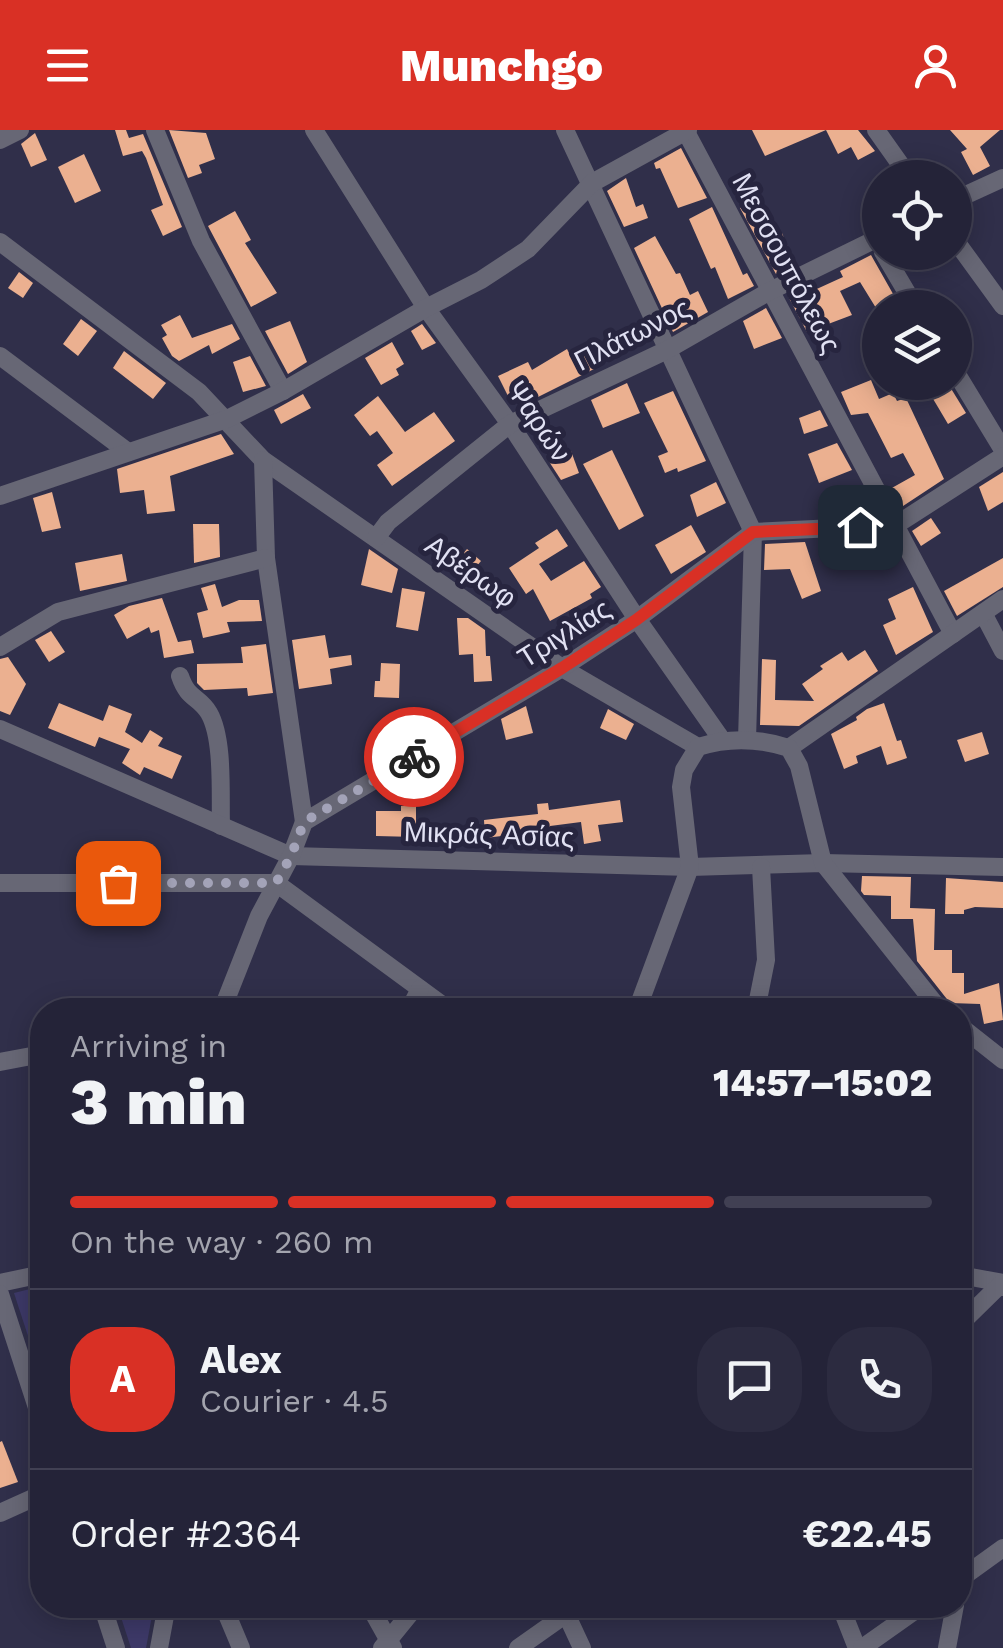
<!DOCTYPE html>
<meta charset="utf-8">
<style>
:root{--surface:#242338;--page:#2c2b40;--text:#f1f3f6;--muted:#a3a4ae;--line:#414053;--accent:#d93025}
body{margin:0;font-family:"Work Sans",sans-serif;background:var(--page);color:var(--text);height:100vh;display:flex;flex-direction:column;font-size:38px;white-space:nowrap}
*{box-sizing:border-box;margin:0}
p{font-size:32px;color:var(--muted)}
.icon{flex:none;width:55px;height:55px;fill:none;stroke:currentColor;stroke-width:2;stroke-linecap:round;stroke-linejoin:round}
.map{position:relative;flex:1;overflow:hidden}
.panel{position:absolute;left:30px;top:868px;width:942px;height:620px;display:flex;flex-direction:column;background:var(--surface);border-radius:40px;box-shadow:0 5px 25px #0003,0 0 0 2px var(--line)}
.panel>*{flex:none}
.tools{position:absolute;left:862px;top:30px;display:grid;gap:20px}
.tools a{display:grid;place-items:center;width:110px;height:110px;border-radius:50%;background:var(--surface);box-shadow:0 5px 25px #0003,0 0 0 2px var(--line);font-size:50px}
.pin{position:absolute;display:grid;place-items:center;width:85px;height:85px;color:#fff;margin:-42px;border-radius:20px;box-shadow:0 5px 15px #0006}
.courier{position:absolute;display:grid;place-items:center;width:100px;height:100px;margin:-50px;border:8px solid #d93025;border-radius:50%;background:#fff;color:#222;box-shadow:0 2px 12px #0007}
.summary em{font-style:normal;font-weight:800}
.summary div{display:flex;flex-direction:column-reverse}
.summary{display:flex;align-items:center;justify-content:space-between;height:170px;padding:0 40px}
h1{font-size:65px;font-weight:800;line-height:75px}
.bar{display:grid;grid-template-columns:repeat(4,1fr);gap:15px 10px;align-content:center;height:120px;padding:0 40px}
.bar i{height:12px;border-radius:8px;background:var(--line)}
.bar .current{background:var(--accent)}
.bar p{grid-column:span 4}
.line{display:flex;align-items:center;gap:25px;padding:0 40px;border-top:2px solid var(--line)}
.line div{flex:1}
.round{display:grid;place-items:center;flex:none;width:105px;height:105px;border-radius:40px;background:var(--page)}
header{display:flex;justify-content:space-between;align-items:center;height:130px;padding:0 40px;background:var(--accent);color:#fff;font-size:45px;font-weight:800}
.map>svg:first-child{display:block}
.green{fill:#3d3968}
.building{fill:#ebb090}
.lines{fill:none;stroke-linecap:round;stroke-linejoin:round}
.minor{stroke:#676775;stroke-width:18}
.done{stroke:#a3a3b8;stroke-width:10;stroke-dasharray:0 18}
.route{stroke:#d93025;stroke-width:12}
.labels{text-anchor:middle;stroke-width:10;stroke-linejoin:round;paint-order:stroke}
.street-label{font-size:28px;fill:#e1e1f3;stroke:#27253f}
</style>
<header><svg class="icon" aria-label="menu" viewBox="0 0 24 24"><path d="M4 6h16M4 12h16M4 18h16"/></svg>Munchgo<svg class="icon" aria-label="person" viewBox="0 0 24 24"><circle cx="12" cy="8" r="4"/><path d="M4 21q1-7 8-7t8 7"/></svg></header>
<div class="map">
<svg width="1003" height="1518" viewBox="0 0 1003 1518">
<rect width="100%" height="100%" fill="#302f4a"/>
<g class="green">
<path d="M42 1156V1249L14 1163Z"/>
<path d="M117 1475H154L146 1518H131Z"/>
</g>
<g class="building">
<path d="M115 0H126L129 8 143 4 182 97 163 106 151 80 163 75 146 28 142 21 123 26Z"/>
<path d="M169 0 206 3 215 29 199 35 202 43 188 48Z"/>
<path d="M752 0H826L765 26Z"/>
<path d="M826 0H858L875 21 858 30 851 17 838 24Z"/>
<path d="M950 0H1000L980 17 990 36 973 45 961 22 967 19Z"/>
<path d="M35 3 47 30 31 37 21 14Z"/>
<path d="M681 18 707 68 678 78 660 38 656 39 654 33Z"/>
<path d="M84 24 101 61 75 73 58 37Z"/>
<path d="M626 48 636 77 643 74 648 88 624 97 607 61Z"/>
<path d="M880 58V95H877L864 65Z"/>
<path d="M759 71 765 89 770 87 779 105 782 103 795 135 776 144 740 78Z"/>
<path d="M712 77 743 145 747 143 754 156 728 169 715 137 711 139 689 89Z"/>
<path d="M235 81 251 110 245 113 277 163 251 177 208 96Z"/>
<path d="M655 106 676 144 680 143 690 165 698 161 708 182 673 202 634 118Z"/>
<path d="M871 125 901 178H876L860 152 840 161 852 185 807 202 788 166 806 157 808 163 843 147 840 141Z"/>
<path d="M19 142 33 153 23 168 8 158Z"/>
<path d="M766 178 782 208 754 219 743 191Z"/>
<path d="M180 185 192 208 232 194 240 209 212 224 209 215 179 231 172 226 162 208 167 205 161 195Z"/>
<path d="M81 189 97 201 78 226 63 214Z"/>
<path d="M290 191 307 232 288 244 265 201Z"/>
<path d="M422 194 436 213 422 220 411 201Z"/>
<path d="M392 212 404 234 396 239 399 245 381 255 365 228Z"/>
<path d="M567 219 572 229 590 219 600 236 522 275 516 262 508 266 498 246 528 232 532 240Z"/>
<path d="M124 221 166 253 153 269 113 238Z"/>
<path d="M250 226 266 256 243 262 233 232Z"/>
<path d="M871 250 879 269 893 263 897 271 906 268 944 349 900 378 890 359 915 345 903 323 891 328 868 283 851 285 841 262Z"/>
<path d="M923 252H947L966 283 948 294Z"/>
<path d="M627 253 640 283 603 298 591 270Z"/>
<path d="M673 261 706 331 678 342 677 338 665 343 658 326 668 322 644 273Z"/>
<path d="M303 264 311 278 281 294 274 280Z"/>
<path d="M378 266 405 302 434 282 455 311 392 356 377 335 393 323 377 301 370 306 354 285Z"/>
<path d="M820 280 828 296 804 304 799 288Z"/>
<path d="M221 304 234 324 170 346 175 381 147 384 144 360 120 363 117 339Z"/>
<path d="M837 313 852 340 819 353 808 324Z"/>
<path d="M612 320 644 386 619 400 583 334Z"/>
<path d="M571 321 579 343 561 350 548 330Z"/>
<path d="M1003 342V372L988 381 979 357Z"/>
<path d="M716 352 726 373 697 387 690 365Z"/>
<path d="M52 362 61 398 42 402 33 368Z"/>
<path d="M931 388 941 403 921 416 912 401Z"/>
<path d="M193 394H219L220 427 194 433Z"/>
<path d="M691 395 706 422 671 444 655 415Z"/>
<path d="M557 399 568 416 539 434 551 451 584 431 601 457 590 464 592 468 550 491 533 459 526 464 509 438 539 418 535 413Z"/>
<path d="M805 412 821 461 802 469 790 439 764 440 765 414Z"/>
<path d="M369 419 398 439 392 463 361 455Z"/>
<path d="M467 419 481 431 465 450 451 438Z"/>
<path d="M122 424 127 451 80 461 75 433Z"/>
<path d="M1003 428V457L957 486 944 461Z"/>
<path d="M215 454 222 477 239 470H259L262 491 227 492 230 502 203 508 197 483 208 480 201 458Z"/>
<path d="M913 457 933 502 896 525 883 495 896 489 888 469Z"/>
<path d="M402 458 425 462 418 501 396 497Z"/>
<path d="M162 468 178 512 191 510 194 523 164 528 159 500 151 503 149 497 127 509 114 485 129 476Z"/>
<path d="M457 488H468L485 500 486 526H490L492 551 474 552 473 524 459 525Z"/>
<path d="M51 501 65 522 49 532 35 510Z"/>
<path d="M325 505 329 528 351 525 352 535 330 539 332 554 299 559 292 510Z"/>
<path d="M266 514 273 563 248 566 247 558 204 560 197 553V534L243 533 241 517Z"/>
<path d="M865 520 878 541 799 596 760 595 762 529 776 530 775 570 814 571 802 554 823 539 820 536 842 522 848 531Z"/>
<path d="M8 527 26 554 10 585 0 581V529Z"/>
<path d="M381 533 400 534 399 568 374 567 375 551H380Z"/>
<path d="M59 573 103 591 109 575 132 584 125 602 142 613 150 600 163 608 158 616 182 626 172 649 144 637 140 645 122 633 130 619 99 607 95 617 48 598Z"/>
<path d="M884 573 897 611 901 610 907 628 887 635 881 616 856 626 858 633 844 639 831 604 857 590 856 587 867 579Z"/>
<path d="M526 576 533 603 506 610 501 589Z"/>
<path d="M608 579 634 594 626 610 600 598Z"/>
<path d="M982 602 989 624 965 632 957 610Z"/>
<path d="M438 627H443L444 659 418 660 417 639Z"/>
<path d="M620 670 623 692 598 695 601 711 584 714 581 692 550 696 552 708 510 712V705L485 708 484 690 538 684 537 674 548 673 549 680Z"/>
<path d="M401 676H416V707L376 706V681H401Z"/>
<path d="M862 746 911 747 910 778 935 779 934 820H952V843H964V864L999 853 1003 890 984 894 980 874 950 873 917 831 913 789H891V766L864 765 861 761Z"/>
<path d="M946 748 1003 752V778L975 777 964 780V784H945Z"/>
<path d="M2 1311 18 1352 0 1358V1312Z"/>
</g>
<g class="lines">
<g class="minor">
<path d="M155 0 201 111 283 261"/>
<path d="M314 0 426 178 510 294 637 489 722 610"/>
<path d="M565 0 753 402 747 610"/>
<path d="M685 0 953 504"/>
<path d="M876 0 910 48"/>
<path d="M0 10 20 0"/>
<path d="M955 70 1003 48"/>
<path d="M955 110 1003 176"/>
<path d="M0 112 199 262 263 330 562 538 698 617"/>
<path d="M883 122 916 178"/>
<path d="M0 226 128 322"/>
<path d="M955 241 1003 320"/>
<path d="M263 330 266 428 304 692"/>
<path d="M0 366 227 289 283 261 426 178 481 150 528 119 592 53 688 0"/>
<path d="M376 408 388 392 510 294 667 220 770 161 880 107"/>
<path d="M983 483 1003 521"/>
<path d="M0 517 58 482 266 428"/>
<path d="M180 546C188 570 199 566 209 583 224 609 220 665 221 696"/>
<path d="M0 599 291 726 690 737 823 733 1003 737"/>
<path d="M789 618 1003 469"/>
<path d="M0 753H276L449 880"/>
<path d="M222 880 259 786 291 726 304 692 562 538 637 489 753 402 896 395 1003 326"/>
<path d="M409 880 420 859"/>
<path d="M637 880 690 737 681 657 684 640 698 617C729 607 758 608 789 618L799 636 823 733 940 880"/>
<path d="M756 880 766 830 761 737"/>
<path d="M960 896 1003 930"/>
<path d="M0 932 42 924"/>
<path d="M960 1145 1003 1153"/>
<path d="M0 1153 42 1144"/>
<path d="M0 1164 42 1293"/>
<path d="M960 1194 1001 1154 1003 1157"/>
<path d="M0 1383 42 1364"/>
<path d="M960 1449 1003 1418"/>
<path d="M102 1475 116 1518"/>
<path d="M223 1475 241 1518"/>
<path d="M369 1475 393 1518"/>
<path d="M562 1475 582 1518"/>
<path d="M840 1475 857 1518"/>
<path d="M159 1518 167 1475"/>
<path d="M382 1518 417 1475"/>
<path d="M518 1518 579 1475"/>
<path d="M862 1518 923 1475"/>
<path d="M947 1518 955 1475"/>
</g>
</g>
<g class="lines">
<path class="done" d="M118 753H276L291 726 304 692 414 627"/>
<path class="route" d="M414 627 562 538 636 490 753 402 860 397"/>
</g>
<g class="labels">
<g class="street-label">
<text transform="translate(787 133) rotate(62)" y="10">Μεσσουπόλεως</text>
<text transform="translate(632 204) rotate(-27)" y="10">Πλάτωνος</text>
<text transform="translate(539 291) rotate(56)" y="10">Ψαρών</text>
<text transform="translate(471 441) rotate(35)" y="10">Αβέρωφ</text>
<text transform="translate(564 503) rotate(-32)" y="10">Τριγλίας</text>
<text transform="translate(489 704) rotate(2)" y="10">Μικράς Ασίας</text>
</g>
</g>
</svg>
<div class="tools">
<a><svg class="icon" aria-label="locate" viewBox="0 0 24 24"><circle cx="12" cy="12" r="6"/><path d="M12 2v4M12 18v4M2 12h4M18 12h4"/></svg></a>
<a><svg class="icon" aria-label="layers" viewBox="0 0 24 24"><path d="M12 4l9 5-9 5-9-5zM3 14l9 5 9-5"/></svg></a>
</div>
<div class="pin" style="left:118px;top:753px;background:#ea580c"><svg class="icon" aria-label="bag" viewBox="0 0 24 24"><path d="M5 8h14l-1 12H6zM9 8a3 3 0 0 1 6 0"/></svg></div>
<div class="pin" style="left:860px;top:397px;background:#1f2937"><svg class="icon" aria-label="home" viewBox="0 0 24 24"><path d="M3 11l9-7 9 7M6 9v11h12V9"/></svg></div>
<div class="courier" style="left:414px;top:627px"><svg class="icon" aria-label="bike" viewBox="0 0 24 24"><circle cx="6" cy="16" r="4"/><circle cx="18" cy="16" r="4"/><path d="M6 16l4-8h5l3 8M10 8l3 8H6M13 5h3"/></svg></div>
<section class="panel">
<div class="summary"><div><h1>3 min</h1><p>Arriving in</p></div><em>14:57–15:02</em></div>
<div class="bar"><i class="current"></i><i class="current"></i><i class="current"></i><i></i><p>On the way · 260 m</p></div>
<div class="line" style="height:180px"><b class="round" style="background:var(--accent);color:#fff">A</b><div><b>Alex</b><p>Courier · 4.5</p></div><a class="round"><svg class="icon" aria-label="chat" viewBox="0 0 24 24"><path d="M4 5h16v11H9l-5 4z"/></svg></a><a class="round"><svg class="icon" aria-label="phone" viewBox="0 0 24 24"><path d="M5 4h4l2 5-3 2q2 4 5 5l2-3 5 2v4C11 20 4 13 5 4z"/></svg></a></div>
<div class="line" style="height:130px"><div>Order #2364</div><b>€22.45</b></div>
</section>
</div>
